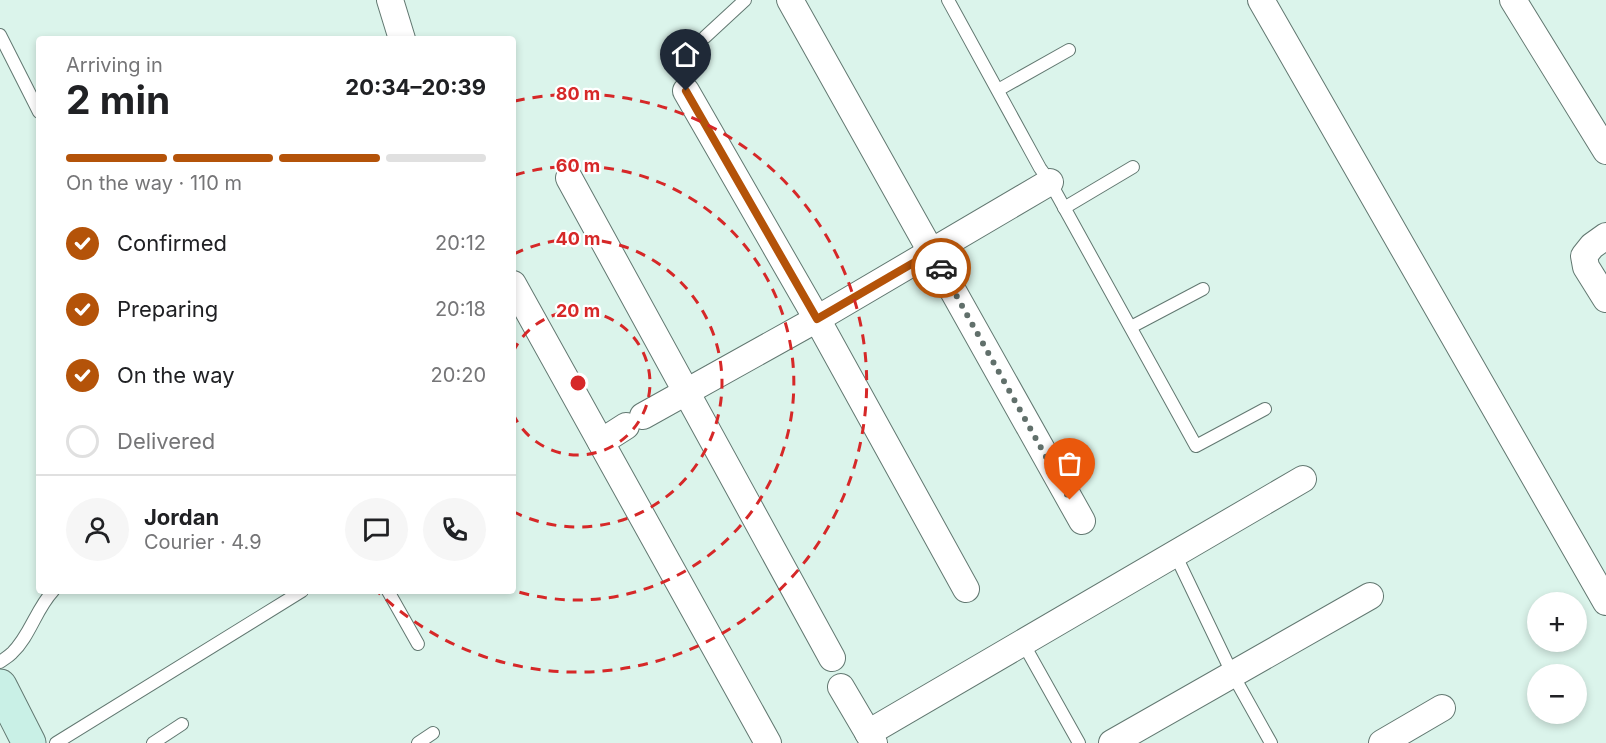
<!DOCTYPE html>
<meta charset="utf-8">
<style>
:root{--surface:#fff;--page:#f6f6f6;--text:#202124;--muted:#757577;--line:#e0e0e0;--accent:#b45309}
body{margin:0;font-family:Inter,sans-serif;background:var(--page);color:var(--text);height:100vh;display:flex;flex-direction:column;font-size:22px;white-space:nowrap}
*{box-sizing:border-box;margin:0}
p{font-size:20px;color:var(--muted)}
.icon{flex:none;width:33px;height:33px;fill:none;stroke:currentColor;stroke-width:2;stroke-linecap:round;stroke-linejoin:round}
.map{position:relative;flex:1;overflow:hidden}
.drawer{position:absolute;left:36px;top:36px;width:480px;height:558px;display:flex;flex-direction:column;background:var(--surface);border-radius:6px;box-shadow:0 3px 9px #0003}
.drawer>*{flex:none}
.controls{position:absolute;left:1527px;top:592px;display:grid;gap:12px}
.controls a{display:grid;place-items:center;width:60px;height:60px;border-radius:50%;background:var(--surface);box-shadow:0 3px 9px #0003;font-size:30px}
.pin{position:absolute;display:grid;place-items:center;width:51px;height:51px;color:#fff;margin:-62px -26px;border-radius:50% 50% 50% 0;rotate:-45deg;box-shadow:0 0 6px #0007}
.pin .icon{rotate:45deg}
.courier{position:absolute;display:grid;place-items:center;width:60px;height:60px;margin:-30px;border:4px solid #b45309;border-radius:50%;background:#fff;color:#222;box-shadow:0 2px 8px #0007}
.overview em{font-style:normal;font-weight:700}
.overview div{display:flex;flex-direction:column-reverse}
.overview{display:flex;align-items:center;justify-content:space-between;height:102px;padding:0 30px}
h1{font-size:39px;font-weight:700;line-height:45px}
.bar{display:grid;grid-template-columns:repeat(4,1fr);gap:9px 6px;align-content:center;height:72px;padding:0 30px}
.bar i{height:8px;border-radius:4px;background:var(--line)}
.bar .active{background:var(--accent)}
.bar p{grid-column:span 4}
.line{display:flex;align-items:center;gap:15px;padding:0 30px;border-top:2px solid var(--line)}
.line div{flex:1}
.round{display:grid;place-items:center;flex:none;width:63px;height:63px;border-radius:32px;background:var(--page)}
ol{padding:0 30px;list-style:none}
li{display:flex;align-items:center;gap:18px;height:66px}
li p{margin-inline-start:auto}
li .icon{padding:6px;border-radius:50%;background:var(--accent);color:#fff;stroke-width:4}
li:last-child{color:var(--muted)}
li i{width:33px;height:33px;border:3px solid var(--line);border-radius:50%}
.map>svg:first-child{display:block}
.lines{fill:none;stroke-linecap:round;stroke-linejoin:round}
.lane-casing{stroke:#627871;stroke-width:14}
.street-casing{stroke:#627871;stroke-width:28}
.secondary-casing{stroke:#627871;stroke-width:35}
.lane{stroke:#fff;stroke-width:12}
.street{stroke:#fff;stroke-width:26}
.secondary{stroke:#c9f0e6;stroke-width:33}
.done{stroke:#61706b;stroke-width:6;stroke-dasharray:0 10.8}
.route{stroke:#b45309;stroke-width:8}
.ring{fill:none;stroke:#d62828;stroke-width:3;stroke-dasharray:10 8}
.centre{fill:#d62828;stroke:#fff;stroke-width:3}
.ring-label{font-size:18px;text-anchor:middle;font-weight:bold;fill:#d62828;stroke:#fff;stroke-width:4.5;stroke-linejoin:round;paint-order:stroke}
</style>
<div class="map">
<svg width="1606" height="743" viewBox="0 0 1606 743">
<rect width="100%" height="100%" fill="#dbf4eb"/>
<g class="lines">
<defs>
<g id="lane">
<path d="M948 0 1040 168 1050 182 1196 446 1265 409"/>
<path d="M0 35 39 112"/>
<path d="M705 37 745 0"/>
<path d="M998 90 1069 50"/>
<path d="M1064 208 1133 167"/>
<path d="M1131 327 1203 289"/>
<path d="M1175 554 1233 675 1271 743"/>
<path d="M388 591 418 644"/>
<path d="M1023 643 1079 743"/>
<path d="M0 662C4 659 8 657 12 653 30 636 36 609 53 591"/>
<path d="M56 743 302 591"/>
<path d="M153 743 182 724"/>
<path d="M418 743 433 733"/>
</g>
<g id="street">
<path d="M390 0 402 39"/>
<path d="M790 0 1082 521"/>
<path d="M1261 0 1606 602"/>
<path d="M1513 0 1606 151"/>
<path d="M686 91 817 319 966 589"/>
<path d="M569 178 832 658"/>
<path d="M1606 236 1592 246 1584 256 1586 267 1606 299"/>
<path d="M513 284 768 743"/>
<path d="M643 416 817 319 1050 182"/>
<path d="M601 442 626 426"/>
<path d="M841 687 874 743"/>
<path d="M868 733 1303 479"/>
<path d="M1112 743 1370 596"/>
<path d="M1382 743 1442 708"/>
</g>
<path id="secondary" d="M0 686 29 743"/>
</defs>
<use href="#lane" class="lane-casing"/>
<use href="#street" class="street-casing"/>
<use href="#secondary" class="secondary-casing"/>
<use href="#lane" class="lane"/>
<use href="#street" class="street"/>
<use href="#secondary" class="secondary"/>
</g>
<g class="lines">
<path class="done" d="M941 268 1070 500"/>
<path class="route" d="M686 91 817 319 932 252 941 268"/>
</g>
<g class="ring">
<path d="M513 352A72 72 0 1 1 513 414"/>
<path d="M514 254A144 144 0 1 1 514 512"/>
<path d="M515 175A217 217 0 1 1 515 591"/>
<path d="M515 101A289 289 0 1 1 379 593"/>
</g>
<circle cx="578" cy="383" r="9" class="centre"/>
<g class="ring-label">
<text x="578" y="100">80 m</text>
<text x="578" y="172">60 m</text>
<text x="578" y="245">40 m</text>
<text x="578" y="317">20 m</text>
</g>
</svg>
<div class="controls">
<a>+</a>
<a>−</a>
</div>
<div class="pin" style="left:1070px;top:500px;background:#ea580c"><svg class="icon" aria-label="bag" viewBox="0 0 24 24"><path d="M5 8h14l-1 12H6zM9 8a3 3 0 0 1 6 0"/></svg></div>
<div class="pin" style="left:686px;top:91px;background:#1f2937"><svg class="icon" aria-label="home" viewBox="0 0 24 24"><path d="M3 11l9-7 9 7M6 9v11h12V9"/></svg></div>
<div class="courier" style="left:941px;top:268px"><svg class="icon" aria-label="car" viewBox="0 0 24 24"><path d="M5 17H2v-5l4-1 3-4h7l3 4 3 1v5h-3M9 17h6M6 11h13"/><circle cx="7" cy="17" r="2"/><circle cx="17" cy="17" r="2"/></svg></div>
<section class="drawer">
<div class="overview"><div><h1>2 min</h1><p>Arriving in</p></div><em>20:34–20:39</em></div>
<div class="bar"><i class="active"></i><i class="active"></i><i class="active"></i><i></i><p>On the way · 110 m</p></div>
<ol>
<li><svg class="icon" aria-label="check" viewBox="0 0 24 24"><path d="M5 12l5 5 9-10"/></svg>Confirmed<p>20:12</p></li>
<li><svg class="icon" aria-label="check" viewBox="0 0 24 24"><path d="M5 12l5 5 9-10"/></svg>Preparing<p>20:18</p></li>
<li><svg class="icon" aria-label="check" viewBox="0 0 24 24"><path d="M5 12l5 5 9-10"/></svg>On the way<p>20:20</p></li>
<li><i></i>Delivered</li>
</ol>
<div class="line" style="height:108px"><a class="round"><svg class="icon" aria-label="person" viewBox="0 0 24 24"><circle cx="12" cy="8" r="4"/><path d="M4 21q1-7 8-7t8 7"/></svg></a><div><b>Jordan</b><p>Courier · 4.9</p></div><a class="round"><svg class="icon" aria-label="chat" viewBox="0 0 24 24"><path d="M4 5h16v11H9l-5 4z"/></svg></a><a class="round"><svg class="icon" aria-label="phone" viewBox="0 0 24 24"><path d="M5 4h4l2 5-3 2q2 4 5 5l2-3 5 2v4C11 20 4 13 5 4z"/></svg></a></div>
</section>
</div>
